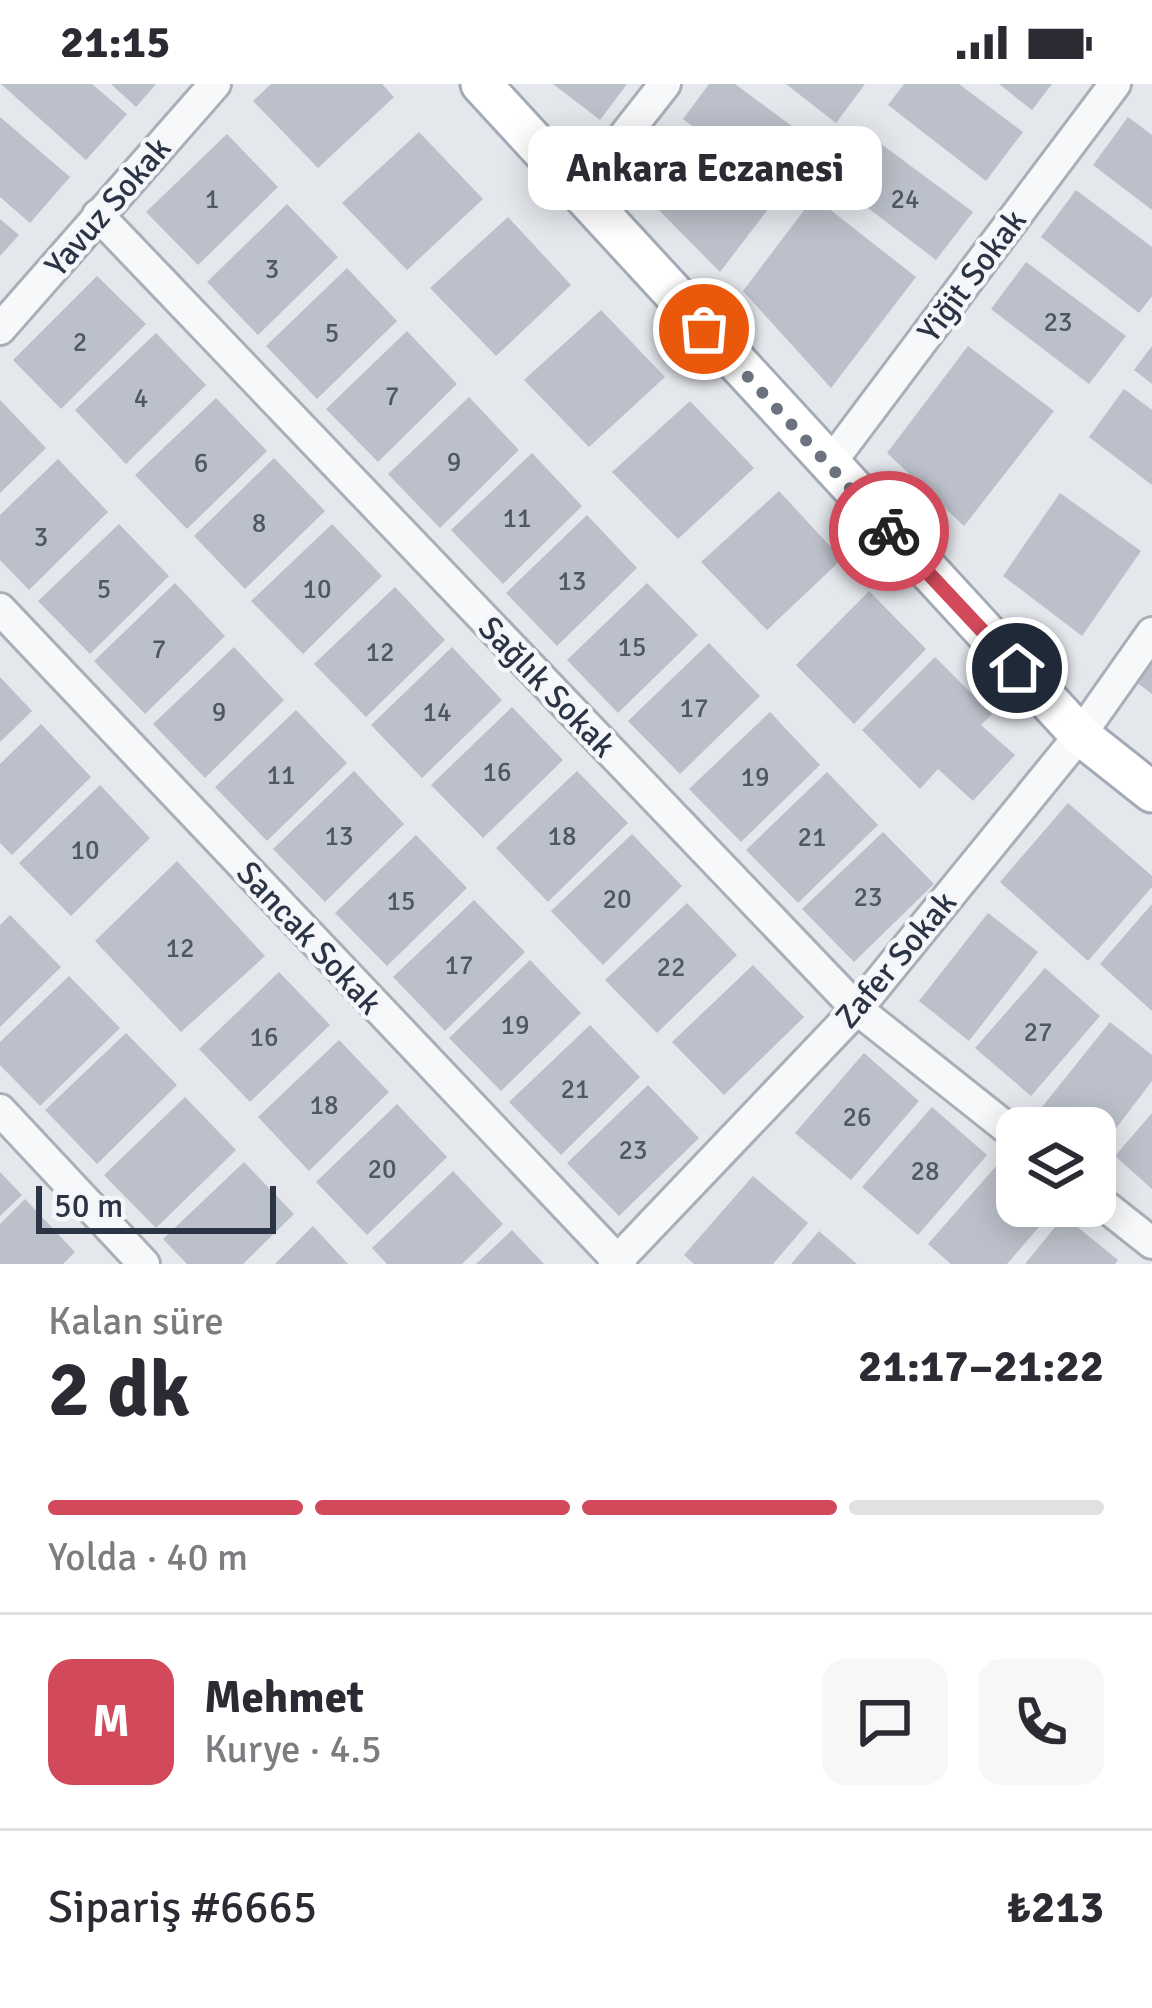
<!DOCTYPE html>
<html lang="tr">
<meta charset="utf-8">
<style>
:root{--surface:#fff;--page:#f7f7f7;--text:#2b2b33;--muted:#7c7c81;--line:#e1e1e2;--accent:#d1495b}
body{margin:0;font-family:Signika,sans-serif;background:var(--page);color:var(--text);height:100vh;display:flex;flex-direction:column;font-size:45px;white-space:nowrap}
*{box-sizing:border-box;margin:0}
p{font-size:39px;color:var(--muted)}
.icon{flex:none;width:66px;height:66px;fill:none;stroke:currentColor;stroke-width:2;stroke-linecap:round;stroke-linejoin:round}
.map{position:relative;height:1180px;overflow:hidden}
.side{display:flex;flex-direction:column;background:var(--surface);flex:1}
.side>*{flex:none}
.tools{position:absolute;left:996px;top:1023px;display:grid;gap:24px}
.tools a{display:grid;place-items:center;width:120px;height:120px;border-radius:24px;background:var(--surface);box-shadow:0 6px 30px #0003;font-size:60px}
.scale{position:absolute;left:36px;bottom:30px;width:240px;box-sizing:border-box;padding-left:12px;border:6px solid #2b3445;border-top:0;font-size:33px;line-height:42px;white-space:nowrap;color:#2b3445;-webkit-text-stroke:9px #f4f6f9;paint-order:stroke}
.pin{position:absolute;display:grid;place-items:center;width:102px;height:102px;color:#fff;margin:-51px;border:6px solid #fff;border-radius:50%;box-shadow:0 3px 12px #0007}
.courier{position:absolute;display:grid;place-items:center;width:120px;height:120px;margin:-60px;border:9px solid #d1495b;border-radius:50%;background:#fff;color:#222;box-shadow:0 3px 15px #0007}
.bubble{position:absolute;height:84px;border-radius:24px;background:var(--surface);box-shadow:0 6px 30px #0003;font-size:39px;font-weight:800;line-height:84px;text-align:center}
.summary em{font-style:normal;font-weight:800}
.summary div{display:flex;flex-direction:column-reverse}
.summary{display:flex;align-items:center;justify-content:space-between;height:204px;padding:0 48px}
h1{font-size:78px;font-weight:800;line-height:90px}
.bar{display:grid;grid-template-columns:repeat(4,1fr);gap:18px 12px;align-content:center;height:144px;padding:0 48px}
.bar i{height:15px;border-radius:9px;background:var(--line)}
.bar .current{background:var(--accent)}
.bar p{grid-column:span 4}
.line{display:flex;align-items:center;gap:30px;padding:0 48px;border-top:3px solid var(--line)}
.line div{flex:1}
.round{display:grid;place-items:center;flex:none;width:126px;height:126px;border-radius:24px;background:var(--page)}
.status{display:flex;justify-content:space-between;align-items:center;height:84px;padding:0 60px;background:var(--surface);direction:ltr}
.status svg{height:33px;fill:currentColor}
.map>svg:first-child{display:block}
.building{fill:#bbc0ca}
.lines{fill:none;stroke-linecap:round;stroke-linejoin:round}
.minor-casing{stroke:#a9aeb7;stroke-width:36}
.major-casing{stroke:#a3abb8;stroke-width:45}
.minor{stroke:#f7f8fa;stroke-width:30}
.major{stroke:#fff;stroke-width:39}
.done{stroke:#6c737f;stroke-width:12;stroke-dasharray:0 21.6}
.route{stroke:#d1495b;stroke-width:15}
.labels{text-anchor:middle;stroke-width:9;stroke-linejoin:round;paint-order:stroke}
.number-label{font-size:27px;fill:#4f5766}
.street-label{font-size:33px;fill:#2b3445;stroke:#f4f6f9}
</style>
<div class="status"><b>21:15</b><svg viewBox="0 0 49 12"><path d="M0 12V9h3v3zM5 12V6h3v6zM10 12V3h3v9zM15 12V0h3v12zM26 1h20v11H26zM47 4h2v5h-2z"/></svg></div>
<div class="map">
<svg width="1152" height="1180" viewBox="0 0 1152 1180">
<rect width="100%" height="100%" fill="#e4e7ec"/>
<g class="building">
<path d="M1 0H92L127 30 86 76Z"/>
<path d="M111 0H156L136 23Z"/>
<path d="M271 0H382L394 13 318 84 253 17Z"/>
<path d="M553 0H627L600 36Z"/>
<path d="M709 0H735L819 62 781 111 683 35Z"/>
<path d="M786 0H865L836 39Z"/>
<path d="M904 0H959L1023 48 986 97 888 21Z"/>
<path d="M999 0H1052L1032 26Z"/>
<path d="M0 33 70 93 30 139 0 113Z"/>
<path d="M1128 33 1152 51V126L1093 81Z"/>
<path d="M683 44 775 116 720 188 641 108Z"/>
<path d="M419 48 483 115 407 186 342 119Z"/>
<path d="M227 50 278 103 198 181 146 128Z"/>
<path d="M873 54 973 128 936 176 838 101Z"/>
<path d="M1076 106 1152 163V212L1139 229 1041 153Z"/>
<path d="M814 113 916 193 831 304 743 207Z"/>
<path d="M287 120 338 173 258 251 207 198Z"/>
<path d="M508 133 571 201 496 272 430 204Z"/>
<path d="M0 135 19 151 0 172Z"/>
<path d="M1026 178 1126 252 1089 300 991 225Z"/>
<path d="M347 184 397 237 317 315 266 262Z"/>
<path d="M97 192 146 240 61 325 13 276Z"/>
<path d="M601 226 665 293 589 363 524 296Z"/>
<path d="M407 247 457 300 378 378 326 325Z"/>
<path d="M156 249 206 301 126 380 75 326Z"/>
<path d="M968 262 1054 327 964 442 887 369Z"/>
<path d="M1152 262V300L1134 286Z"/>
<path d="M1124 305 1152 326V401L1089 353Z"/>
<path d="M469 313 519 366 440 444 388 390Z"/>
<path d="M216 314 267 367 187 445 135 391Z"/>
<path d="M0 316 46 364 0 409Z"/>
<path d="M690 317 754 384 678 455 612 388Z"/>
<path d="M532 369 582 422 503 500 451 446Z"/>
<path d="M274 374 325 427 245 505 194 452Z"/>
<path d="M58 375 108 428 29 506 0 476V431Z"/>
<path d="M779 407 842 475 767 546 701 478Z"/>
<path d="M1060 409 1141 467 1082 552 1003 492Z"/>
<path d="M587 431 637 484 557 562 506 509Z"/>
<path d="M119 440 169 492 90 570 38 517Z"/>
<path d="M332 440 382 492 303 570 251 517Z"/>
<path d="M175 499 225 552 145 630 94 577Z"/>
<path d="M647 499 698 551 618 629 567 576Z"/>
<path d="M395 503 445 556 366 633 314 580Z"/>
<path d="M869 507 926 565 854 640 796 581Z"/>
<path d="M709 559 760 612 680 690 628 637Z"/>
<path d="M234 563 284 616 205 694 153 640Z"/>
<path d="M452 563 502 616 422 694 371 641Z"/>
<path d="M935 573 992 630 981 641 1015 671 973 717 938 685 920 705 862 646Z"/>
<path d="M1152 576V610L1136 598Z"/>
<path d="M0 593 32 627 0 658Z"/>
<path d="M512 623 563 676 483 754 431 701Z"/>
<path d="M296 626 347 679 267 757 215 703Z"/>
<path d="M770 628 820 681 741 758 689 705Z"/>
<path d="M41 640 91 693 12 771 0 759V680Z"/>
<path d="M354 687 404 740 325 818 273 765Z"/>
<path d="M577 687 628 739 548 818 496 764Z"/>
<path d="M827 688 878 741 798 819 746 766Z"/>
<path d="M100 701 150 754 71 832 19 779Z"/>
<path d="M1068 719 1152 792V803L1088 877 1000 798Z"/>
<path d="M883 748 934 800 854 878 802 825Z"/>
<path d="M632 750 682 802 603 881 551 827Z"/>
<path d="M416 751 467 804 387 882 335 829Z"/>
<path d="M177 777 265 872 181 948 95 857Z"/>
<path d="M474 816 525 868 445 947 393 893Z"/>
<path d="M687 819 737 871 657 949 605 896Z"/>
<path d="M1152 820V927L1100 880Z"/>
<path d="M988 829 1038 868 969 957 919 917Z"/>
<path d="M10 831 61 883 0 943V841Z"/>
<path d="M530 876 581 929 501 1007 449 954Z"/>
<path d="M753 881 804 933 724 1011 672 958Z"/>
<path d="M1045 884 1100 932 1031 1012 975 964Z"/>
<path d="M279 888 330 941 250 1018 199 965Z"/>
<path d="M69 892 120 944 40 1022 0 981V958Z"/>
<path d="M1110 938 1152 971V997L1095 1072V1044H1058L1038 1028Z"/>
<path d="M590 941 640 993 561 1071 509 1018Z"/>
<path d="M126 949 177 1001 97 1080 45 1026Z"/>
<path d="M339 956 389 1008 309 1087 258 1033Z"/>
<path d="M864 969 919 1017 851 1096 795 1049Z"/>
<path d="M648 1001 699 1054 619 1132 567 1079Z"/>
<path d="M185 1013 236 1066 156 1144 104 1091Z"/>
<path d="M397 1020 447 1073 367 1151 316 1098Z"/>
<path d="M932 1023 987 1071 918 1151 862 1103Z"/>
<path d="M1152 1029V1105L1115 1072Z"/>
<path d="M244 1078 294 1130 243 1180H187L163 1155Z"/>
<path d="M997 1081 1017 1098V1122H1045L1052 1128 1007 1180H951L928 1160Z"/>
<path d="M453 1087 503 1140 462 1180H387L372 1164Z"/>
<path d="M0 1088 22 1111 0 1132Z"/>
<path d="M753 1092 808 1139 773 1180H694L684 1171Z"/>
<path d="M25 1115 75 1168 63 1180H0V1140Z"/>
<path d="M1064 1132 1118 1176 1115 1180H1025Z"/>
<path d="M313 1142 348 1180H275Z"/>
<path d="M512 1146 544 1180H476Z"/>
<path d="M819 1147 857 1180H791Z"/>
</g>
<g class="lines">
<defs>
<g id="minor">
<path d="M580 108 665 0"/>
<path d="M98 131 857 925 1017 1052"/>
<path d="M0 245 215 0"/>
<path d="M828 382 1115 0"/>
<path d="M0 525 621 1180"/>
<path d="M0 1026 144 1180"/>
<path d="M1095 1114 1152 1159"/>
<path d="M614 1180 857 925 1080 651 1152 549"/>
</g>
<path id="major" d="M481 0 1080 651 1152 708"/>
</defs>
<use href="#minor" class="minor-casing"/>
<use href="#major" class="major-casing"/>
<use href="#minor" class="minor"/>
<use href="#major" class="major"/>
</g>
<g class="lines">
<path class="done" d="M704 245 889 447"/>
<path class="route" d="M889 447 1017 584"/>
</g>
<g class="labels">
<g class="number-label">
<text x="212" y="124">1</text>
<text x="905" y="124">24</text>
<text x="272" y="194">3</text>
<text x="1058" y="247">23</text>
<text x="332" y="258">5</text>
<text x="80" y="267">2</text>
<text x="392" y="321">7</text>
<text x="141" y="323">4</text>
<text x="454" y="387">9</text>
<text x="201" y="388">6</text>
<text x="517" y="443">11</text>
<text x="259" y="448">8</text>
<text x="41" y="462">3</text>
<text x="572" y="506">13</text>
<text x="104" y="514">5</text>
<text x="317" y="514">10</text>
<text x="632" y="572">15</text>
<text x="159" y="574">7</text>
<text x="380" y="577">12</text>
<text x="694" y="633">17</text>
<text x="219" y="637">9</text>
<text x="437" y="637">14</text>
<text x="497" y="697">16</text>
<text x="281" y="700">11</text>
<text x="755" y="702">19</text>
<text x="339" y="761">13</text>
<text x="562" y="761">18</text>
<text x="812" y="762">21</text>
<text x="85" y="775">10</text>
<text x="868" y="822">23</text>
<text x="617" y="824">20</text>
<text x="401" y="826">15</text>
<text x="180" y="873">12</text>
<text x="459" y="890">17</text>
<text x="671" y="892">22</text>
<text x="515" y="950">19</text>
<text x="1038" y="957">27</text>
<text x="264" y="962">16</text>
<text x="575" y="1014">21</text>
<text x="324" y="1030">18</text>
<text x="857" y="1042">26</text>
<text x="633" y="1075">23</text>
<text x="382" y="1094">20</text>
<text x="925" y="1096">28</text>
</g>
<g class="street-label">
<text transform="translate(107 122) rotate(-49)" y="12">Yavuz Sokak</text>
<text transform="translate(971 191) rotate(-53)" y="12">Yiğit Sokak</text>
<text transform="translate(548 602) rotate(46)" y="12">Sağlık Sokak</text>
<text transform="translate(310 853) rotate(47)" y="12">Sancak Sokak</text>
<text transform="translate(895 875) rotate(-50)" y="12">Zafer Sokak</text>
</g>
</g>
</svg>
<div class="tools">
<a><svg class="icon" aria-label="layers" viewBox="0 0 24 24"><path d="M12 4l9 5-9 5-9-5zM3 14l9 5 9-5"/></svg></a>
</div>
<div class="scale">50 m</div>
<div class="pin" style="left:704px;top:245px;background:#ea580c"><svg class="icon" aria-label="bag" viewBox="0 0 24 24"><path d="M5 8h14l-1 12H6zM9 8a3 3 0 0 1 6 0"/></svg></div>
<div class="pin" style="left:1017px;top:584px;background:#1f2937"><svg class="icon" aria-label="home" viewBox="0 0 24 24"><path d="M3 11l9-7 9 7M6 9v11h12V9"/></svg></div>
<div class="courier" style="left:889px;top:447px"><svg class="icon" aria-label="bike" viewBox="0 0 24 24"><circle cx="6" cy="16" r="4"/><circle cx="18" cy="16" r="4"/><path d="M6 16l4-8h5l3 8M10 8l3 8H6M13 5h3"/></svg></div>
<div class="bubble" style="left:528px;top:42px;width:354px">Ankara Eczanesi</div>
</div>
<section class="side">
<div class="summary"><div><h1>2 dk</h1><p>Kalan süre</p></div><em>21:17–21:22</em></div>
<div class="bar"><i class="current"></i><i class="current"></i><i class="current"></i><i></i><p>Yolda · 40 m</p></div>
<div class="line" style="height:216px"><b class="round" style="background:var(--accent);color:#fff">M</b><div><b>Mehmet</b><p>Kurye · 4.5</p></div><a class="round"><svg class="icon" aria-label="chat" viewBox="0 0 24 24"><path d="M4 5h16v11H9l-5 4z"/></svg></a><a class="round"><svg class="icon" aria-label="phone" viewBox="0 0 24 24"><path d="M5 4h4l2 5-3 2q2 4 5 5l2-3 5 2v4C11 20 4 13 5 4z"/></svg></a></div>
<div class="line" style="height:156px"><div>Sipariş #6665</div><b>₺213</b></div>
</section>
